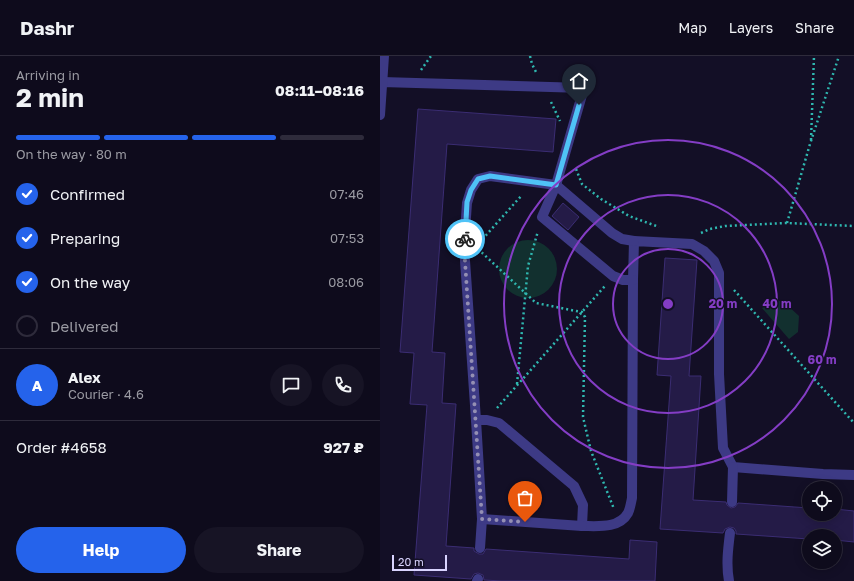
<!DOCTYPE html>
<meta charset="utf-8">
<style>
:root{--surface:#0e0b1c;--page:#171425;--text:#f1f3f6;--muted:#9b9ba3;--line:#2e2b3b;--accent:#2563eb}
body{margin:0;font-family:"Golos Text",sans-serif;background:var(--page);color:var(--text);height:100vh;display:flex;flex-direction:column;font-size:15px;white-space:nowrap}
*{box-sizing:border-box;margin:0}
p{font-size:13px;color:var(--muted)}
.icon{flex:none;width:22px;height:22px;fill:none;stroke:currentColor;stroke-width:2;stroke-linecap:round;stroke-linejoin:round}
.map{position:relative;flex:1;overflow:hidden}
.sheet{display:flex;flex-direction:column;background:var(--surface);width:380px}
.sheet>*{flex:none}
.tools{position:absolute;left:422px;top:425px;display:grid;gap:8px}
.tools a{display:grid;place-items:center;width:40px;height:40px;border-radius:50%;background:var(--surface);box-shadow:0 2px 10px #0003,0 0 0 1px var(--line);font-size:20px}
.scale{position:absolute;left:12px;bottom:10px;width:55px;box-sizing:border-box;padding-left:4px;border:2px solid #d9d4ff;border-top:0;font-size:11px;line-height:14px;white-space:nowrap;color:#d9d4ff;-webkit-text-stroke:3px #130f26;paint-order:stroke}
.pin{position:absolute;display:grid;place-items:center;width:34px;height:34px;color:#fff;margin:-41px -17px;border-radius:50% 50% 50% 0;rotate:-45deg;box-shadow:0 0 4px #0007}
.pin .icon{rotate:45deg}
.courier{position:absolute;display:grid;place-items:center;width:40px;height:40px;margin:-20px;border:3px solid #4fc3f7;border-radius:50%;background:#fff;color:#222;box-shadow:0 1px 5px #0007}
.overview em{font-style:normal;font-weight:700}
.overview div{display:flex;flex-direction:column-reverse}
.overview{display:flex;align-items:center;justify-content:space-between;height:68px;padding:0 16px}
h1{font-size:26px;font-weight:700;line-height:30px}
.bar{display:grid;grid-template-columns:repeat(4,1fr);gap:6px 4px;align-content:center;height:48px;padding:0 16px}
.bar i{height:5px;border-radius:3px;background:var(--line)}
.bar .current{background:var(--accent)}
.bar p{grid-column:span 4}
.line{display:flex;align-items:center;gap:10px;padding:0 16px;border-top:1px solid var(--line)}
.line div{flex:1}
.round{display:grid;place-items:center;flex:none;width:42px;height:42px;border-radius:21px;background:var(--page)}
ol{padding:0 16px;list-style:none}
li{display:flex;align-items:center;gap:12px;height:44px}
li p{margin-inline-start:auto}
li .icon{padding:4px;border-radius:50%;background:var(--accent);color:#fff;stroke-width:4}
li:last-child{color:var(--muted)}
li i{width:22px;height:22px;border:2px solid var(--line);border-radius:50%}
.button{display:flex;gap:8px;margin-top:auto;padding:8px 16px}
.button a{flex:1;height:46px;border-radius:24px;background:var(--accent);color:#fff;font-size:16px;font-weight:700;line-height:46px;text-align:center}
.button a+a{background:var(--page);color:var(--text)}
header{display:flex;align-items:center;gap:24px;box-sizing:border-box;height:56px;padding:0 20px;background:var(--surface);border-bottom:1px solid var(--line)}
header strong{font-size:19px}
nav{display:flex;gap:22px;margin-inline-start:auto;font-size:14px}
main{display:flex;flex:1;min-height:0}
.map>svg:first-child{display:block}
.green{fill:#12302f}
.building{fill:#241b47;stroke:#3b2d73}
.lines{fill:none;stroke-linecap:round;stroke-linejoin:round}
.path{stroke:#2fb8b0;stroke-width:2.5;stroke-dasharray:2 3;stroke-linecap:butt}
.service{stroke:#3d3a85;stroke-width:10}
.done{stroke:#948fb3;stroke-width:4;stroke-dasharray:0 7.2}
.route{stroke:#4fc3f7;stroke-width:5}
.ring{fill:none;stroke:#843dc5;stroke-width:2}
.centre{fill:#843dc5;stroke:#130f26;stroke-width:2}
.ring-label{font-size:12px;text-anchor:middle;font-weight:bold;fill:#843dc5;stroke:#130f26;stroke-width:3;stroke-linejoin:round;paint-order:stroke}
</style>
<header>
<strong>Dashr</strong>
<nav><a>Map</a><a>Layers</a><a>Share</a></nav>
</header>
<main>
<section class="sheet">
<div class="overview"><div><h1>2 min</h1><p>Arriving in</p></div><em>08:11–08:16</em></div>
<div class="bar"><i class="current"></i><i class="current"></i><i class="current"></i><i></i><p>On the way · 80 m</p></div>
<ol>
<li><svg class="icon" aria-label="check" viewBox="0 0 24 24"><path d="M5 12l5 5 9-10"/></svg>Confirmed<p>07:46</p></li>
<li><svg class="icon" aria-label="check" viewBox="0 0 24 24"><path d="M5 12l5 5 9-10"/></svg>Preparing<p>07:53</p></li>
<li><svg class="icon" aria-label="check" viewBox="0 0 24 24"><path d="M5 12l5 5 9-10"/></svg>On the way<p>08:06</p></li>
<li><i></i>Delivered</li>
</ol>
<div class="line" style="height:72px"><b class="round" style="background:var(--accent);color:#fff">A</b><div><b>Alex</b><p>Courier · 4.6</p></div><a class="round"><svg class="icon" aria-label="chat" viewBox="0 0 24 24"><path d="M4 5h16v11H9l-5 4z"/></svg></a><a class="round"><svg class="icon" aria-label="phone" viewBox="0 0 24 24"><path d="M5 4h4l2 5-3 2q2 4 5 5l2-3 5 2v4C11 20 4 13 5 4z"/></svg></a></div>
<div class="line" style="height:52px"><div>Order #4658</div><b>927 ₽</b></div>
<div class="button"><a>Help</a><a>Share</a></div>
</section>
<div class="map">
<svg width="474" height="525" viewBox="0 0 474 525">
<rect width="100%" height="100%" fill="#130f26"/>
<g class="green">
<circle cx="148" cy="213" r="29"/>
<path d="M393 242 406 248 419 260 418 276 409 283 382 252Z"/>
</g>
<g class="building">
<path d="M38 53 176 63 173 96 67 88 52 296 65 297 62 347 76 348 66 490 94 492V495L99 498H103L106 493 249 503 250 484 277 486 275 525H122L104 524 103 519 98 517 94 518 91 523 34 519 47 349 30 348 34 297 20 296Z"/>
<path d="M183 147 199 161 188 174 172 160Z"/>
<path d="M285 202 317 204 309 320H321L313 444 346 446 347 449 351 452 355 451 358 447 429 452V458H455V453L474 455V486L455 484V480H429V483L356 478V475L354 472 350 471 345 473 343 477 280 473 291 320 277 319Z"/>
</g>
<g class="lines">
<g class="path">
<path d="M150 0 152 8 156 16"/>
<path d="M41 14 51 0"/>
<path d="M171 46 180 65"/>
<path d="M431 84 434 0"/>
<path d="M196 113 202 128 221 143 249 160 279 171"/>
<path d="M407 167 430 88 459 0"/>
<path d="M321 177 330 173 345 170 407 167 474 170"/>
<path d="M99 187 142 139"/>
<path d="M98 193 156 247 196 255 202 256 205 261 203 361 211 395 234 453"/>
<path d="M354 234 474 367"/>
<path d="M137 328 148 210 158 175"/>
<path d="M117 352 225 230"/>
</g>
<g class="service">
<path d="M0 27 2 26 204 32 176 129 110 120 98 123 91 134 87 147 84 190 96 364H107L119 367 194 430 203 449 202 470C217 470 239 473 248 457 250 453 251 447 252 442L253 224 254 185 312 188 324 195 334 205 339 217V318L343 392 353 411 443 418 474 419"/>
<path d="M0 59 4 0"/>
<path d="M253 224H243L233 220 162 161 176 129 232 177 242 183 254 185"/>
<path d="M96 364 102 463 100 492"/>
<path d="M352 446 353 411"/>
<path d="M102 463 202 470"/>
<path d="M97 525 98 523"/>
<path d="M349 525C346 509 348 493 350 477"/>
</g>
</g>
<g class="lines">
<path class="done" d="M85 183 84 190 102 463 145 466"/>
<path class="route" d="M85 183 87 146 91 134 98 123 110 120 176 129 199 49"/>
</g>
<g class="ring">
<circle cx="288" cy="248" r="55"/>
<circle cx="288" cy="248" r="109"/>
<circle cx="288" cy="248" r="164"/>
</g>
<circle cx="288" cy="248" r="6" class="centre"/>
<g class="ring-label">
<text x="343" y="252">20 m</text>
<text x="397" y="252">40 m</text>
<text x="442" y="308">60 m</text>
</g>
</svg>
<div class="tools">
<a><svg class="icon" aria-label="locate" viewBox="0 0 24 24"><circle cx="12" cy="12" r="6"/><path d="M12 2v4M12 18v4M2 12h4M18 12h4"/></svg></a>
<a><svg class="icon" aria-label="layers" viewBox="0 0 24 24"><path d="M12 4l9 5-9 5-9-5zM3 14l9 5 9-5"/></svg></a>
</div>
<div class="scale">20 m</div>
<div class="pin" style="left:145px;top:466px;background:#ea580c"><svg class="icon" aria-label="bag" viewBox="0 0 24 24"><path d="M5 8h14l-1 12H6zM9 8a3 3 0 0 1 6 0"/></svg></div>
<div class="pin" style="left:199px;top:49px;background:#1f2937"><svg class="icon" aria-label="home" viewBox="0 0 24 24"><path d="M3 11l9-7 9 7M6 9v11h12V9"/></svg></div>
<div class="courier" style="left:85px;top:183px"><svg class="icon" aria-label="bike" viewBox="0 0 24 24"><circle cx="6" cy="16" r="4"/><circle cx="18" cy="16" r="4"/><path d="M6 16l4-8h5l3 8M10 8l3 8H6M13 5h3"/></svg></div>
</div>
</main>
